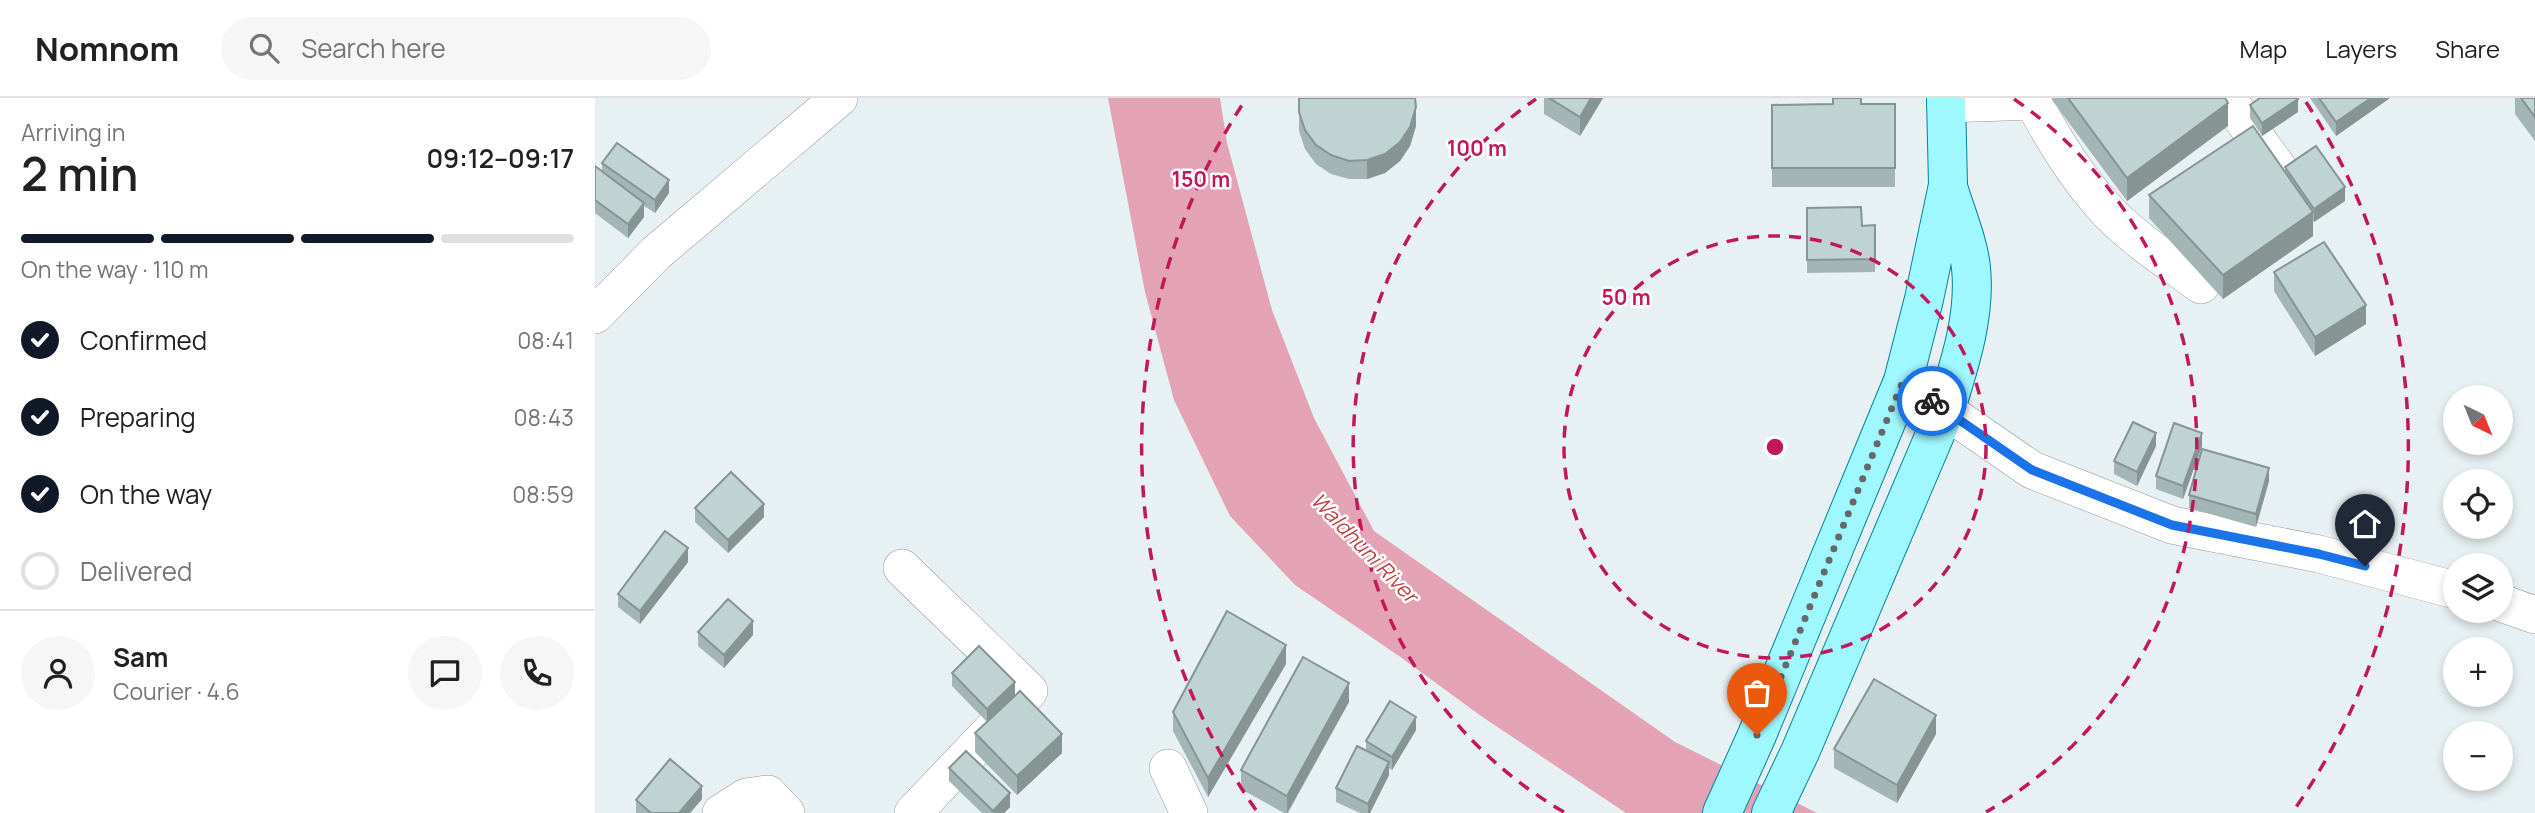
<!DOCTYPE html>
<meta charset="utf-8">
<style>
:root{--surface:#fff;--page:#f6f6f6;--text:#202124;--muted:#757577;--line:#e0e0e0;--accent:#111827}
body{margin:0;font-family:Manrope,sans-serif;background:var(--page);color:var(--text);height:100vh;display:flex;flex-direction:column;font-size:26px;white-space:nowrap}
*{box-sizing:border-box;margin:0}
p{font-size:23px;color:var(--muted)}
.icon{flex:none;width:38px;height:38px;fill:none;stroke:currentColor;stroke-width:2;stroke-linecap:round;stroke-linejoin:round}
.map{position:relative;flex:1;overflow:hidden}
.details{display:flex;flex-direction:column;background:var(--surface);width:595px}
.details>*{flex:none}
.needle{width:46px;rotate:137deg}
.buttons{position:absolute;left:1848px;top:287px;display:grid;gap:14px}
.buttons a{display:grid;place-items:center;width:70px;height:70px;border-radius:50%;background:var(--surface);box-shadow:0 4px 10px #0003;font-size:35px}
.pin{position:absolute;display:grid;place-items:center;width:60px;height:60px;color:#fff;margin:-72px -30px;border-radius:50% 50% 50% 0;rotate:-45deg;box-shadow:0 0 7px #0007}
.pin .icon{rotate:45deg}
.courier{position:absolute;display:grid;place-items:center;width:70px;height:70px;margin:-35px;border:5px solid #1a73e8;border-radius:50%;background:#fff;color:#222;box-shadow:0 2px 9px #0007}
.overview em{font-style:normal;font-weight:600}
.overview div{display:flex;flex-direction:column-reverse}
.overview{display:flex;align-items:center;justify-content:space-between;height:119px;padding:0 21px}
h1{font-size:46px;font-weight:600;line-height:52px}
.bar{display:grid;grid-template-columns:repeat(4,1fr);gap:10px 7px;align-content:center;height:84px;padding:0 21px}
.bar i{height:9px;border-radius:5px;background:var(--line)}
.bar .current{background:var(--accent)}
.bar p{grid-column:span 4}
.line{display:flex;align-items:center;gap:18px;padding:0 21px;border-top:2px solid var(--line)}
.line div{flex:1}
.round{display:grid;place-items:center;flex:none;width:74px;height:74px;border-radius:37px;background:var(--page)}
ol{padding:0 21px;list-style:none}
li{display:flex;align-items:center;gap:21px;height:77px}
li p{margin-inline-start:auto}
li .icon{padding:7px;border-radius:50%;background:var(--accent);color:#fff;stroke-width:4}
li:last-child{color:var(--muted)}
li i{width:38px;height:38px;border:4px solid var(--line);border-radius:50%}
header{display:flex;align-items:center;gap:42px;box-sizing:border-box;height:98px;padding:0 35px;background:var(--surface);border-bottom:2px solid var(--line)}
header strong{font-size:33px}
nav{display:flex;gap:38px;margin-inline-start:auto;font-size:24px}
.search{width:490px;height:63px;background:var(--page);display:flex;align-items:center;gap:18px;box-sizing:border-box;padding:0 24px;border-radius:38px;color:var(--muted);font-size:26px}
main{display:flex;flex:1;min-height:0}
.map>svg:first-child{display:block}
.water{fill:#e4a3b4}
.lines{fill:none;stroke-linecap:round;stroke-linejoin:round}
.minor-casing{stroke:#989898;stroke-width:38}
.major-casing{stroke:#00829e;stroke-width:40}
.minor{stroke:#fff;stroke-width:37}
.major{stroke:#9ff8ff;stroke-width:38}
.wall{fill:#a4b5b5}
.shaded-wall{fill:#869493}
.building{fill:#bfd3d2;stroke:#869493;stroke-width:2}
.done{stroke:#66696a;stroke-width:7;stroke-dasharray:0 12.6}
.route{stroke:#1a73e8;stroke-width:9}
.ring{fill:none;stroke:#c2185b;stroke-width:3.5;stroke-dasharray:12 9}
.labels{text-anchor:middle;stroke-width:5;stroke-linejoin:round;paint-order:stroke}
.water-label{font-size:21px;font-style:italic;fill:#bc4342;stroke:#fff}
.centre{fill:#c2185b;stroke:#fff;stroke-width:3.5}
.ring-label{font-size:21px;text-anchor:middle;font-weight:bold;fill:#c2185b;stroke:#fff;stroke-width:5;stroke-linejoin:round;paint-order:stroke}
</style>
<header>
<strong>Nomnom</strong>
<div class="search"><svg class="icon" aria-label="search" viewBox="0 0 24 24"><circle cx="10" cy="10" r="6"/><path d="M15 15l6 6"/></svg>Search here</div>
<nav><a>Map</a><a>Layers</a><a>Share</a></nav>
</header>
<main>
<section class="details">
<div class="overview"><div><h1>2 min</h1><p>Arriving in</p></div><em>09:12–09:17</em></div>
<div class="bar"><i class="current"></i><i class="current"></i><i class="current"></i><i></i><p>On the way · 110 m</p></div>
<ol>
<li><svg class="icon" aria-label="check" viewBox="0 0 24 24"><path d="M5 12l5 5 9-10"/></svg>Confirmed<p>08:41</p></li>
<li><svg class="icon" aria-label="check" viewBox="0 0 24 24"><path d="M5 12l5 5 9-10"/></svg>Preparing<p>08:43</p></li>
<li><svg class="icon" aria-label="check" viewBox="0 0 24 24"><path d="M5 12l5 5 9-10"/></svg>On the way<p>08:59</p></li>
<li><i></i>Delivered</li>
</ol>
<div class="line" style="height:126px"><a class="round"><svg class="icon" aria-label="person" viewBox="0 0 24 24"><circle cx="12" cy="8" r="4"/><path d="M4 21q1-7 8-7t8 7"/></svg></a><div><b>Sam</b><p>Courier · 4.6</p></div><a class="round"><svg class="icon" aria-label="chat" viewBox="0 0 24 24"><path d="M4 5h16v11H9l-5 4z"/></svg></a><a class="round"><svg class="icon" aria-label="phone" viewBox="0 0 24 24"><path d="M5 4h4l2 5-3 2q2 4 5 5l2-3 5 2v4C11 20 4 13 5 4z"/></svg></a></div>
</section>
<div class="map">
<svg width="1940" height="715" viewBox="0 0 1940 715">
<rect width="100%" height="100%" fill="#e7f0f2"/>
<path class="water" d="M513 0H625L632 45 677 212 719 320 779 433 1080 644 1222 715H1031L886 618 804 558 700 487 635 418 579 302 550 194Z"/>
<g class="lines">
<defs>
<g id="minor">
<path d="M1632 0 1683 70"/>
<path d="M1438 3C1457 39 1479 75 1506 106 1534 138 1572 162 1606 187"/>
<path d="M1351 6 1438 3 1442 0"/>
<path d="M0 217 61 155 244 0"/>
<path d="M1308 283 1437 372 1577 427 1724 456 1860 492"/>
<path d="M307 470 434 593 318 715"/>
<path d="M1906 505 1940 517"/>
<path d="M573 670 594 715"/>
<path d="M126 715 151 699 173 696 191 715"/>
</g>
<g id="major">
<path d="M1127 715 1162 637 1308 283 1329 201 1353 87 1351 0"/>
<path d="M1176 715 1205 654 1350 313C1364 268 1381 218 1376 170 1374 147 1361 115 1354 92"/>
</g>
</defs>
<use href="#minor" class="minor-casing"/>
<use href="#major" class="major-casing"/>
<use href="#minor" class="minor"/>
<use href="#major" class="major"/>
</g>
<g class="wall">
<path d="M704 0 821 28 815 48 805 63 790 75 772 81H754L736 76 721 66 710 51 704 33Z"/>
<path d="M949 0H1008L985 38 949 16Z"/>
<path d="M1457 0H1630L1633 28 1532 103 1457 2Z"/>
<path d="M1715 0H1795L1741 38Z"/>
<path d="M1920 0H1940V43L1920 16Z"/>
<path d="M1300 6V89H1177V7Z"/>
<path d="M1655 7 1703 14 1667 38 1655 20Z"/>
<path d="M7 65 74 95 60 115 49 108V119L33 140 0 115V68L7 74Z"/>
<path d="M1690 69 1750 103 1719 124 1718 122V138L1628 201 1554 120V97L1690 75Z"/>
<path d="M1212 110 1267 128 1280 127V174L1212 175Z"/>
<path d="M1679 174 1771 226 1720 258 1679 193Z"/>
<path d="M1561 348 1542 388 1519 376V363Z"/>
<path d="M1607 348 1588 401 1561 391V378Z"/>
<path d="M1674 383 1661 429 1594 410V397Z"/>
<path d="M100 410 169 419 133 455 100 424Z"/>
<path d="M93 464 45 526 23 509V496Z"/>
<path d="M103 534 158 537 129 570 103 548Z"/>
<path d="M691 566 613 699 578 633V614Z"/>
<path d="M357 575 420 597 467 655 422 697 380 654V635L392 624 357 588Z"/>
<path d="M754 604 693 715H689L646 691V672Z"/>
<path d="M821 632 797 672 794 670V677L775 715H765L741 704V690L771 653V643Z"/>
<path d="M1341 636 1302 705 1239 670V651Z"/>
<path d="M354 670 415 709 409 715H387L354 683Z"/>
<path d="M107 701 95 715H41V702Z"/>
</g>
<g class="shaded-wall">
<path d="M996 0H1008L985 38V19Z"/>
<path d="M1776 0H1795L1741 38V24Z"/>
<path d="M1703 1V14L1667 38V25Z"/>
<path d="M1633 5V28L1532 103V80Z"/>
<path d="M821 9V28L815 48 805 63 790 75 772 81V62Z"/>
<path d="M74 82V95L60 115V102Z"/>
<path d="M1750 89V103L1719 124V111Z"/>
<path d="M49 105V119L33 140V126Z"/>
<path d="M1718 114V138L1628 201V177Z"/>
<path d="M1771 207V226L1720 258V239Z"/>
<path d="M1561 335V348L1542 388V374Z"/>
<path d="M1607 335V348L1588 401V388Z"/>
<path d="M1674 370V383L1661 429V416Z"/>
<path d="M169 406V419L133 455V442Z"/>
<path d="M93 450V464L45 526V513Z"/>
<path d="M158 523V537L129 570V557Z"/>
<path d="M691 547V566L613 699V680Z"/>
<path d="M420 584V597L392 624V611Z"/>
<path d="M754 585V604L692 715V698Z"/>
<path d="M1341 617V636L1302 705V687Z"/>
<path d="M821 619V632L797 672V659Z"/>
<path d="M467 636V655L422 697V678Z"/>
<path d="M794 664V677L775 715H773V706Z"/>
<path d="M107 688V701L95 715H84Z"/>
<path d="M415 695V709L409 715H398V713Z"/>
</g>
<g class="building">
<path d="M704 0H820L821 9 815 29 805 44 790 56 772 62 754 63 736 57 721 47 710 32 704 14Z"/>
<path d="M954 0H996L985 19Z"/>
<path d="M1238 0H1266V6H1300V70H1177V7L1238 6Z"/>
<path d="M1473 0H1630L1633 5 1532 80Z"/>
<path d="M1665 0H1702L1703 1 1667 25 1655 7Z"/>
<path d="M1724 0H1776L1741 24Z"/>
<path d="M1926 0H1940V19Z"/>
<path d="M1658 28 1718 114 1628 177 1554 97Z"/>
<path d="M22 45 74 82 60 102 7 65Z"/>
<path d="M1721 48 1750 89 1719 111 1690 69Z"/>
<path d="M0 68 49 105 33 126 0 102Z"/>
<path d="M1266 109 1267 128 1280 127V161L1212 162V110Z"/>
<path d="M1729 144 1771 207 1720 239 1679 174Z"/>
<path d="M1538 324 1561 335 1542 374 1519 363Z"/>
<path d="M1579 325 1607 335 1588 388 1561 378Z"/>
<path d="M1607 351 1674 370 1661 416 1594 397Z"/>
<path d="M136 374 169 406 133 442 100 410Z"/>
<path d="M70 433 93 450 45 513 23 496Z"/>
<path d="M133 501 158 523 129 557 103 534Z"/>
<path d="M632 513 691 547 613 680 578 614Z"/>
<path d="M384 548 420 584 392 611 357 575Z"/>
<path d="M708 559 754 585 692 698 646 672Z"/>
<path d="M1279 581 1341 617 1302 687 1239 651Z"/>
<path d="M425 593 467 636 422 678 380 635Z"/>
<path d="M795 603 821 619 797 659 771 643Z"/>
<path d="M762 648 794 664 773 706 741 690Z"/>
<path d="M371 653 415 695 398 713 354 670Z"/>
<path d="M75 661 107 688 84 715H56L41 702Z"/>
</g>
<g class="lines">
<path class="done" d="M1162 637 1308 283 1337 303"/>
<path class="route" d="M1337 303 1437 372 1577 427 1724 456 1770 468"/>
</g>
<g class="ring">
<circle cx="1180" cy="349" r="211"/>
<path d="M969 714A422 422 0 0 1 941 1M1419 1A422 422 0 0 1 1391 714"/>
<path d="M661 712A633 633 0 0 1 649 4M1711 4A633 633 0 0 1 1699 712"/>
</g>
<g class="labels">
<g class="water-label">
<text transform="translate(769 450) rotate(46)" y="7">Waldhuni River</text>
</g>
</g>
<circle cx="1180" cy="349" r="10" class="centre"/>
<g class="ring-label">
<text x="882" y="58">100 m</text>
<text x="606" y="89">150 m</text>
<text x="1031" y="207">50 m</text>
</g>
</svg>
<div class="buttons">
<a><svg class="needle" viewBox="-14 -14 28 28"><path d="M0-13l5 13h-10z" fill="#e53935"/><path d="M0 13l5-13h-10z" fill="#757577"/></svg></a>
<a><svg class="icon" aria-label="locate" viewBox="0 0 24 24"><circle cx="12" cy="12" r="6"/><path d="M12 2v4M12 18v4M2 12h4M18 12h4"/></svg></a>
<a><svg class="icon" aria-label="layers" viewBox="0 0 24 24"><path d="M12 4l9 5-9 5-9-5zM3 14l9 5 9-5"/></svg></a>
<a>+</a>
<a>−</a>
</div>
<div class="pin" style="left:1162px;top:637px;background:#ea580c"><svg class="icon" aria-label="bag" viewBox="0 0 24 24"><path d="M5 8h14l-1 12H6zM9 8a3 3 0 0 1 6 0"/></svg></div>
<div class="pin" style="left:1770px;top:468px;background:#1f2937"><svg class="icon" aria-label="home" viewBox="0 0 24 24"><path d="M3 11l9-7 9 7M6 9v11h12V9"/></svg></div>
<div class="courier" style="left:1337px;top:303px"><svg class="icon" aria-label="bike" viewBox="0 0 24 24"><circle cx="6" cy="16" r="4"/><circle cx="18" cy="16" r="4"/><path d="M6 16l4-8h5l3 8M10 8l3 8H6M13 5h3"/></svg></div>
</div>
</main>
